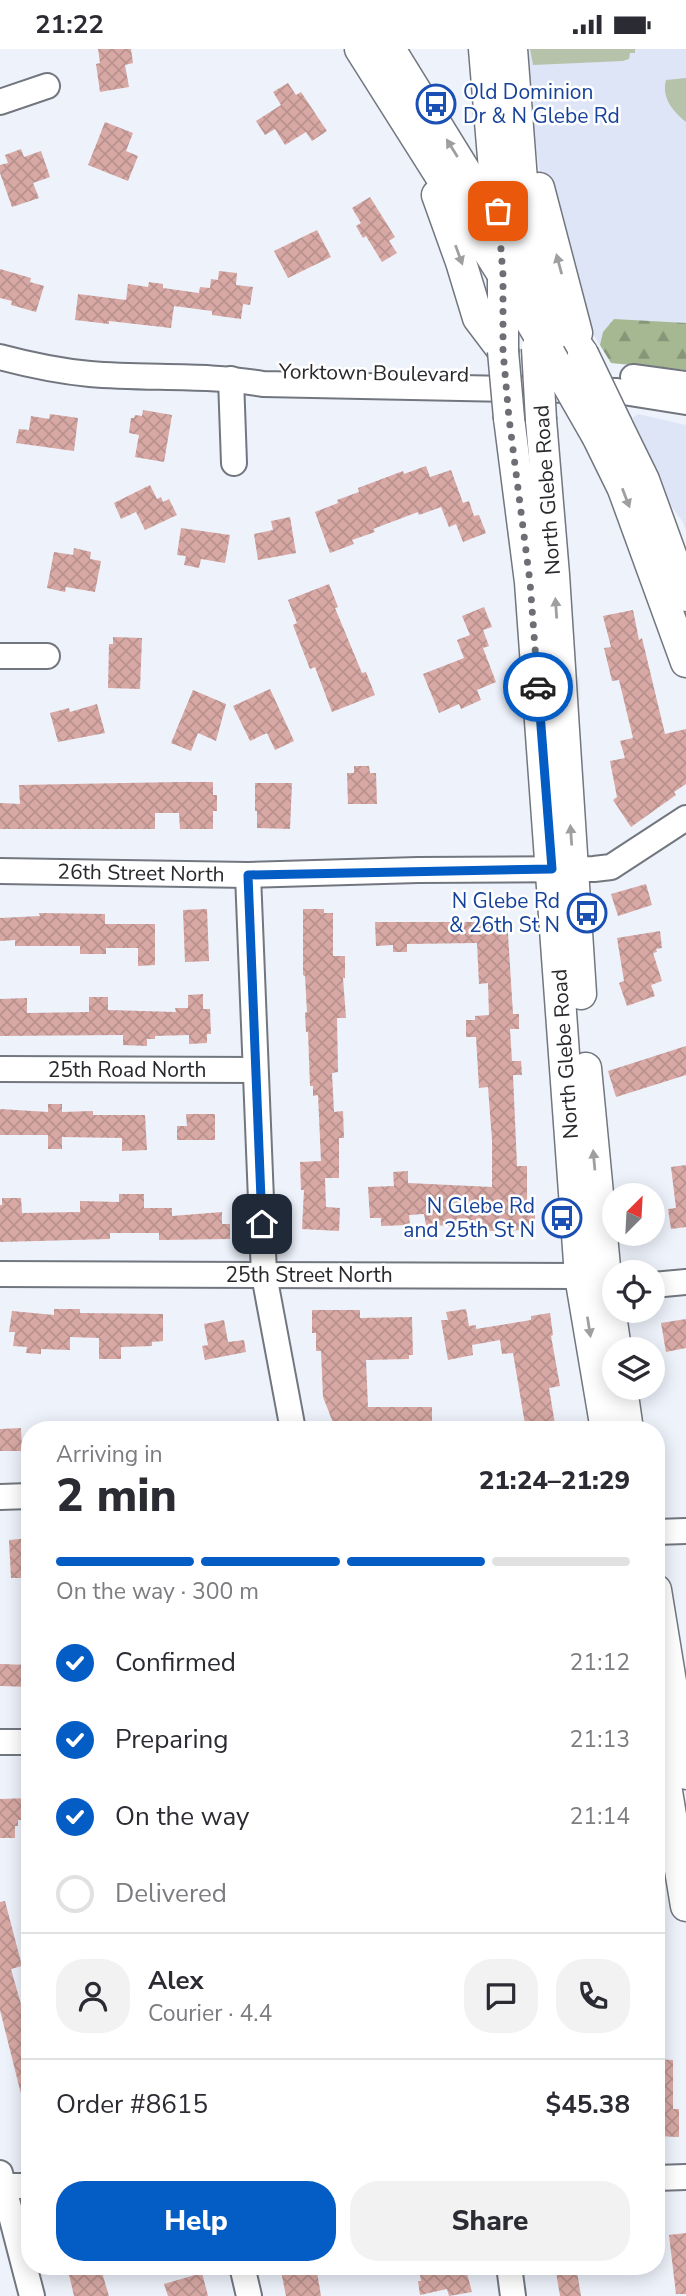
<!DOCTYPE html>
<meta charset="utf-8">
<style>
:root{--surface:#fff;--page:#f2f2f3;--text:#2b2b33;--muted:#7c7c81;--line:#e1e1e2;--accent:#045cc5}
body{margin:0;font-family:"Nunito Sans",sans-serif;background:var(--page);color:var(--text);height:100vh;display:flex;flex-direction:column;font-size:26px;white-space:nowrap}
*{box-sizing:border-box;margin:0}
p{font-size:23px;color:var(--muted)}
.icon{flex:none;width:38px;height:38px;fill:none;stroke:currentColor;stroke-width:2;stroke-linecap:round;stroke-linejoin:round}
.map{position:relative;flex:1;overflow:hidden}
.panel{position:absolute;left:21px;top:1372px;width:644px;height:854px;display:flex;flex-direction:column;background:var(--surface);border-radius:28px;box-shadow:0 4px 18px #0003}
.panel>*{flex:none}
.needle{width:46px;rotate:24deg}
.tools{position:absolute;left:602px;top:1134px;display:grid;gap:14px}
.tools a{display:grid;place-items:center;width:63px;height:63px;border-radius:50%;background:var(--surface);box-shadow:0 4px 18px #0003;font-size:35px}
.pin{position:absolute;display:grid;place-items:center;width:60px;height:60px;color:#fff;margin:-30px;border-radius:14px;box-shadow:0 4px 10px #0006}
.courier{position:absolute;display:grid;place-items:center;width:70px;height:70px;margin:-35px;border:5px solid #045cc5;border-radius:50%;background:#fff;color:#222;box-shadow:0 2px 9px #0007}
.head em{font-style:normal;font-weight:800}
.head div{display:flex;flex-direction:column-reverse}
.head{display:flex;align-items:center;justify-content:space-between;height:119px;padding:0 35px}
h1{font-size:46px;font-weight:800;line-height:52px}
.bar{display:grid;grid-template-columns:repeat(4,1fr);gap:10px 7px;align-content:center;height:84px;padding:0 35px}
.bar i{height:9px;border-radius:5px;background:var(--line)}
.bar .on{background:var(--accent)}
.bar p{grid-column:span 4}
.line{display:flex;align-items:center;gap:18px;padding:0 35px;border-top:2px solid var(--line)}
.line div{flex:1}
.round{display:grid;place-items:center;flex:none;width:74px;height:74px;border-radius:28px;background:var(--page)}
ol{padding:0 35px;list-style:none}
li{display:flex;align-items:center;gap:21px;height:77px}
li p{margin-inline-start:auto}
li .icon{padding:7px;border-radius:50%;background:var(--accent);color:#fff;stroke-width:4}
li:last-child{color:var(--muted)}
li i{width:38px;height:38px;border:4px solid var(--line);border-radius:50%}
.action{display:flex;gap:14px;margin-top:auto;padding:14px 35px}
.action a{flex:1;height:80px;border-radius:28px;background:var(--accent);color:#fff;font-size:28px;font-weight:800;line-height:80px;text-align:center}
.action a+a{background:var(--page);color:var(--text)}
.status{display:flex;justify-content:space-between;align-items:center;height:49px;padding:0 35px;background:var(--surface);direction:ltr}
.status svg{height:19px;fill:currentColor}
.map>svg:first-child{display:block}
.built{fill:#dee5f6}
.grass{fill:#b6c3aa}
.forest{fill:url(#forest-firs)}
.building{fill:url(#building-cross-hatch)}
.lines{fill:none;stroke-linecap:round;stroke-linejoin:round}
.minor-casing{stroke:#72767e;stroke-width:28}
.major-casing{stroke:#72767e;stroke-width:33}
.minor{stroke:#fff;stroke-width:24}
.major{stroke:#fff;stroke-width:30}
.major-bridge-casing{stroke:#72767e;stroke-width:33;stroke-linecap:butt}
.major-bridge{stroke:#fff;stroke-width:30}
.oneway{fill:#9e9fa0}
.done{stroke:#6d6f75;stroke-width:7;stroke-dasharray:0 12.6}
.route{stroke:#045cc5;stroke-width:9}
.labels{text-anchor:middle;stroke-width:5;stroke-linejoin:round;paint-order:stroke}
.transit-label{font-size:21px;fill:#164399;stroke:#fff;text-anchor:end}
.street-label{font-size:21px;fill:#28292d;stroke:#fff}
</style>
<div class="status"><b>21:22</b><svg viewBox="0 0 49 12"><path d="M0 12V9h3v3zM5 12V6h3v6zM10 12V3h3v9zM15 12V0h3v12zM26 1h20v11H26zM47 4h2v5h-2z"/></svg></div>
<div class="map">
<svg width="686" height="2247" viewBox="0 0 686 2247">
<defs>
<pattern id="forest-firs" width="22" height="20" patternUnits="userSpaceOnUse" patternTransform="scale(1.75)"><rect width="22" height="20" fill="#a5b892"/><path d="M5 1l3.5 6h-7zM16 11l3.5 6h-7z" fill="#869678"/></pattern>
<pattern id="building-cross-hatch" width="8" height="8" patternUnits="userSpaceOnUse" patternTransform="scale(1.75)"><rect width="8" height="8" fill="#d8a9a4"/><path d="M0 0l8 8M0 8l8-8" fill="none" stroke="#b9918e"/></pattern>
</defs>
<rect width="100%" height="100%" fill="#edf2fb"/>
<g class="built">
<path d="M524 0H686V323L611 314 579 262 543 141 530 62Z"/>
<path d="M638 365 686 376V482L683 473 663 446 631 370Z"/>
</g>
<g class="grass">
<path d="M530 0H635V4H630L629 10 623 12 533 16Z"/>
<path d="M686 29V73C673 63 661 48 666 31Z"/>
</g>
<path class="forest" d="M614 270 686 274V321L611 314 600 296 603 283Z"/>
<g class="building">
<path d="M98 0H131L133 14 125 16 129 38 100 43 96 15 100 14Z"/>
<path d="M288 34 296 46 301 43 327 82 312 92 306 83 285 96 275 80 265 86 256 72 281 56 273 43Z"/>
<path d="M105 73 133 84 126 102 138 107 128 132 88 116Z"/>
<path d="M21 100 24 108 41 102 50 128 33 134 39 149 12 158 0 124V116L8 114 5 106Z"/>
<path d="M370 148 395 188 389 192 397 204 382 213 366 187 363 189 356 177 361 174 352 159Z"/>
<path d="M317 181 331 208 288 229 274 202Z"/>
<path d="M0 220 31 229 30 233 44 237 36 263 11 256 12 252 0 249Z"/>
<path d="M219 222 237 224 236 236 253 238 250 256 243 255 241 270 212 266V262L174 257 171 279 109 272V275L75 271 78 245 126 251 128 235 148 238 149 233 163 235V239L199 244 200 238 210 239 211 230 218 231Z"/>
<path d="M143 361 172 366 164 413 135 408 139 386 129 384 131 369H134L135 366 142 367Z"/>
<path d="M50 365 78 369 74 402 16 394 19 380 29 381 31 367 49 370Z"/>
<path d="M426 417 430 428 451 421 463 454 469 452 474 467 479 466 486 484 463 493 456 475 449 478 441 458 419 466 418 463 373 480 375 483 352 491 354 495 330 504 315 463 338 454 337 451 359 443 358 439 403 422 404 425Z"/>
<path d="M150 436 157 450 161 448 163 453 169 450 177 466 145 481 136 463 121 470 114 454Z"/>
<path d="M290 468 296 504 258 511 254 485 273 481 271 472Z"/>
<path d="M181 479 230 486 225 514 201 510 199 519 184 516 186 507 177 506Z"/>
<path d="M74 499 91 503 90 510 101 512 95 543 66 538 65 543 47 539 54 503 73 506Z"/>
<path d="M329 535 338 558 335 559 362 624 366 623 375 646 332 663 315 618 310 620 301 597 293 576 297 574 288 551Z"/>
<path d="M484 558 492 578 483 581 489 597 483 599 496 633 477 641 481 651 461 660 459 655 439 664 423 625 464 609 457 591 470 586 462 567Z"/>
<path d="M633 561 639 591 642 589 665 685 686 680V735L674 743 676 746 631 778 613 751 617 748 610 712 625 709 620 692 633 689 619 631 612 632 604 599 611 598 603 567Z"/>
<path d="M113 588 142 589 140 640 108 639 109 595H113Z"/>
<path d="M270 640 294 692 275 701 267 684 250 692 233 657Z"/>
<path d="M193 641 226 655 216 692 198 684 191 702 171 694Z"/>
<path d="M97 655 105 684 58 693 50 664 69 659 70 663Z"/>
<path d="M354 717H369L370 724H376L377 755H348L347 724H354Z"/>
<path d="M179 733H213V746H217V762H213V780H180L179 764H155V780H0V754L20 755 19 736Z"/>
<path d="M255 734H292L290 780 257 779V762H255Z"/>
<path d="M646 835 652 856 618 867 611 845Z"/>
<path d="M207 860 209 912 185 913 183 861Z"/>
<path d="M303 860H324V864H333V907H345V929H343L346 969H337L338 1023 332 1024 334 1063 343 1062 344 1089H339V1129H325L326 1158 340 1159 339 1182 302 1180 304 1141H301L300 1113 321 1112 318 1046 313 1047V1037H310L308 983H306L305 964 307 963 305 927 303 926Z"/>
<path d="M39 864 105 865V875H155V916L138 917V899H106V905H80V897H15V891L0 892V869L40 867Z"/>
<path d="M507 869 513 965H519V980H510L512 1012H521L522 1026H513L517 1117H527V1158H535V1181L484 1182V1178L426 1176 424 1165 409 1166 410 1176 381 1177V1169H370L368 1138 394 1137 393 1123 408 1122V1134L492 1138V1091L488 1038 479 1039 476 988H466V971H475V967L489 966 488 934 479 935 477 894 407 895V903H393V896L376 897 375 873H483V871Z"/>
<path d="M660 882 662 899 656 900 657 903 653 904 662 932 651 936 655 947 627 957 619 934 624 932 617 889Z"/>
<path d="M203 945V960H210L211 985H207V994L189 995V986L155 987V990H147V997L123 996V986L0 987V950L27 949V964L89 963V948H108V961L176 963 175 959H188V946Z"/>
<path d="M686 997V1026L616 1048 608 1022Z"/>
<path d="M48 1055H62V1063L93 1062V1066H145L147 1101 122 1102V1089L62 1088V1100H48V1086H0V1060L48 1063Z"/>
<path d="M186 1065H215V1091H177V1077H187Z"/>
<path d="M686 1116V1178L671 1180 668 1160 676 1159 671 1118Z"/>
<path d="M119 1145H144V1159H172V1167L222 1163V1175H230V1190L159 1191V1184H110V1190L0 1193V1156H2V1149H21L22 1164 80 1163V1152L119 1153Z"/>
<path d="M54 1260H80V1264L163 1265V1292L152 1293V1297L121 1298V1310H99V1289L70 1288V1301L41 1300V1305L26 1304 27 1298 13 1297 15 1283H9L12 1262 54 1266Z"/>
<path d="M466 1260 469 1277 476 1276V1280L531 1271V1267L550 1264 553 1286 551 1287 560 1337 549 1339 556 1381H526L513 1304 502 1305 500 1291 472 1296 473 1306 448 1311 441 1271H448L446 1263Z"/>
<path d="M312 1261H360V1269L412 1268 413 1306H409V1310L366 1311 368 1358H432V1381H333L332 1371 323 1348 321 1302H316V1284H312Z"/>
<path d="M686 1270V1299L666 1303 661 1274Z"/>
<path d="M224 1271 228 1293 244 1291 246 1303 205 1311 202 1297 208 1296 204 1275Z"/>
<path d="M21 1379 22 1402H0V1380Z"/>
<path d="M30 1489V1522L27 1523V1529H11L9 1491Z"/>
<path d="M0 1615 30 1616V1638L0 1637Z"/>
<path d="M30 1749V1771H18V1777H15V1789H0V1750Z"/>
<path d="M5 1852 22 1917 11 1920 28 1980H30V2057H24L0 1961V1853Z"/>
<path d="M656 2010 673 2011V2060H679V2088L656 2087Z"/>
<path d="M686 2184V2245H676L669 2186Z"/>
<path d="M67 2217H100L109 2247H74Z"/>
<path d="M280 2217H316L321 2247H286Z"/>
<path d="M465 2217 472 2243 449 2247 447 2240 420 2246 418 2232H421L420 2226Z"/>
<path d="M555 2217H576L581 2247H560Z"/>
<path d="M202 2224 208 2247H168L164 2235Z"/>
</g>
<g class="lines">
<defs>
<g id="minor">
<path d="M0 53 47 37"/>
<path d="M0 308C30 316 59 322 90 325 148 330 206 325 263 335L617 342 686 353"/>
<path d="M633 328 686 335"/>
<path d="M231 330 234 414"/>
<path d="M0 607H47"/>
<path d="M0 822 248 826 418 821 594 820 611 818 686 769"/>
<path d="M248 826 264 1226 293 1381"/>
<path d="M0 1020 255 1021"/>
<path d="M0 1225 580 1227 597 1235"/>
<path d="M653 1236 686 1233"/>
<path d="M0 1448 30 1447"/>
<path d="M656 1483 686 1482"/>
<path d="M0 1693H30"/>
<path d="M0 2124 32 2247"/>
<path d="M656 2129 686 2128"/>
<path d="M3 2137H30"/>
<path d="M242 2217 249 2247"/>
<path d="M509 2217 513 2247"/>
</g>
<g id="major">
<path d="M360 0 503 226 550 305"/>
<path d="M390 0 535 235 583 305"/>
<path d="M484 0 498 169"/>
<path d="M512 0 522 131 534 226"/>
<path d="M539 139 577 284"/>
<path d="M437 146 461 213 478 269 503 302"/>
<path d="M503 302V229"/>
<path d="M509 369 530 533 580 1227 606 1381"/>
<path d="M541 371 554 526 581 945"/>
<path d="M617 376 644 431 686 547"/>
<path d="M597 387 623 440 686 613"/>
<path d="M586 1019 607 1239 616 1300"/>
<path d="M622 1339 628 1381"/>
<path d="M656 1541 686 1725"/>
<path d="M656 1676 686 1857"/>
</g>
</defs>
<use href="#minor" class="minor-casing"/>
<use href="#major" class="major-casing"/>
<use href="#minor" class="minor"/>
<use href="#major" class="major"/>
<defs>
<g id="major-bridge">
<path d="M537 299 541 371"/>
<path d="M503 302 509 369"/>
<path d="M550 305 597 387"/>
<path d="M583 305 617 376"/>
</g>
</defs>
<use href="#major-bridge" class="major-bridge-casing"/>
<use href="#major-bridge" class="major-bridge"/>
</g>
<defs><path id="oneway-solid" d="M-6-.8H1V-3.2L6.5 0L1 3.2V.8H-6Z" transform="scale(1.75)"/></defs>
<g class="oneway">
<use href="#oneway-solid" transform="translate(452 99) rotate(-122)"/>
<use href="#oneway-solid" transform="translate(459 206) rotate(70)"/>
<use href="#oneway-solid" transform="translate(559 215) rotate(-105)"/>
<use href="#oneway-solid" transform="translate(626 449) rotate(69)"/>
<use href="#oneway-solid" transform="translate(556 559) rotate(-94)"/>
<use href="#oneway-solid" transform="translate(571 786) rotate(-94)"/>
<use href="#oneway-solid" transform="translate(594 1111) rotate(-95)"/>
<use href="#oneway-solid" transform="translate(589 1278) rotate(81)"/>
</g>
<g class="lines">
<path class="done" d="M498 162 503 226V302L509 369 530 533 538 638"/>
<path class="route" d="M262 1175 248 826 552 820 538 638"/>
</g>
<defs>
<symbol id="bus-ring" viewBox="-11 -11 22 22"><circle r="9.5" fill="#fff" stroke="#1a4fb4" stroke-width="1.5"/><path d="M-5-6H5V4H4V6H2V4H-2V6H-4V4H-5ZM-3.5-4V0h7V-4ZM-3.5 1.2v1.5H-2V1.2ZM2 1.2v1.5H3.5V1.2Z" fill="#1a4fb4"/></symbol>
</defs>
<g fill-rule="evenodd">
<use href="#bus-ring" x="414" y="33" width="44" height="44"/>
<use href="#bus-ring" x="565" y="842" width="44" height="44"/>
<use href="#bus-ring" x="540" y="1147" width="44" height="44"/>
</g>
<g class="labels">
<g class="transit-label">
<text x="463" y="50" text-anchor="start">Old Dominion<tspan x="463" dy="24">Dr &amp; N Glebe Rd</tspan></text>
<text x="560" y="859">N Glebe Rd<tspan x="560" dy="24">&amp; 26th St N</tspan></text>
<text x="535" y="1164">N Glebe Rd<tspan x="535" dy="24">and 25th St N</tspan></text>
</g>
<g class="street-label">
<text transform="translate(374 324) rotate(1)" y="7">Yorktown Boulevard</text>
<text transform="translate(547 441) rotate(-94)" y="7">North Glebe Road</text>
<text transform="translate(141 824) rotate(1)" y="7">26th Street North</text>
<text transform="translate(565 1005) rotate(-94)" y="7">North Glebe Road</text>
<text x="127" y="1028">25th Road North</text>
<text x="309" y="1233">25th Street North</text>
</g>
</g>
</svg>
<div class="tools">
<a><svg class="needle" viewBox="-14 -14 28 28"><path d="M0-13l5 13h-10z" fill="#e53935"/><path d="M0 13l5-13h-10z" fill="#7c7c81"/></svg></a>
<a><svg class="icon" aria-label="locate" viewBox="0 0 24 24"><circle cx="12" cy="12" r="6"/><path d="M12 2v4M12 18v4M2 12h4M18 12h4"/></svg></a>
<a><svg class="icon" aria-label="layers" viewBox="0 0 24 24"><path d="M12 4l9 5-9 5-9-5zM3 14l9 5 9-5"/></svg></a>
</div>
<div class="pin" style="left:498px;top:162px;background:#ea580c"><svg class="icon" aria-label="bag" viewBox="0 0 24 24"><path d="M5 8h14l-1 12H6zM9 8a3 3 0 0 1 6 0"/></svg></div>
<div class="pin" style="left:262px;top:1175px;background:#1f2937"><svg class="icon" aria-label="home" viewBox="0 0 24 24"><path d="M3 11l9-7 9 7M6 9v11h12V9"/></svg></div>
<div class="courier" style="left:538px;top:638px"><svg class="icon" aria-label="car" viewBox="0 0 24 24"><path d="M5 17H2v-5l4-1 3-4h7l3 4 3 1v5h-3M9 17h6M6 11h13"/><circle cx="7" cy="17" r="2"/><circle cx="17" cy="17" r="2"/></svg></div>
<section class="panel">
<div class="head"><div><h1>2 min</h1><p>Arriving in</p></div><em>21:24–21:29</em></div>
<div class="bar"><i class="on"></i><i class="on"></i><i class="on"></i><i></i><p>On the way · 300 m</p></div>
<ol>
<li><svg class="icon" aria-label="check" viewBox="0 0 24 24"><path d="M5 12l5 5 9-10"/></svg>Confirmed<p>21:12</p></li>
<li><svg class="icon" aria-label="check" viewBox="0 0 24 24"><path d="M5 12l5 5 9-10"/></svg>Preparing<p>21:13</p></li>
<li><svg class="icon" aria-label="check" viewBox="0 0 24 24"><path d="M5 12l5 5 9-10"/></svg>On the way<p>21:14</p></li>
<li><i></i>Delivered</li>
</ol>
<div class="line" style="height:126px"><a class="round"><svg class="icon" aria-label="person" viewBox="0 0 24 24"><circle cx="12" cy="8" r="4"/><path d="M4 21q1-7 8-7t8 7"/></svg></a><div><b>Alex</b><p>Courier · 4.4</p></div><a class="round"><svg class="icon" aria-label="chat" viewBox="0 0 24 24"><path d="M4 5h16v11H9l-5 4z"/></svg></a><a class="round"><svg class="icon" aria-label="phone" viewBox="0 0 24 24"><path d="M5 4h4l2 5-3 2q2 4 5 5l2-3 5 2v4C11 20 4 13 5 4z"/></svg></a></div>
<div class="line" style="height:91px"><div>Order #8615</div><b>$45.38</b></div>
<div class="action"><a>Help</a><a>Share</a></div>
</section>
</div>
